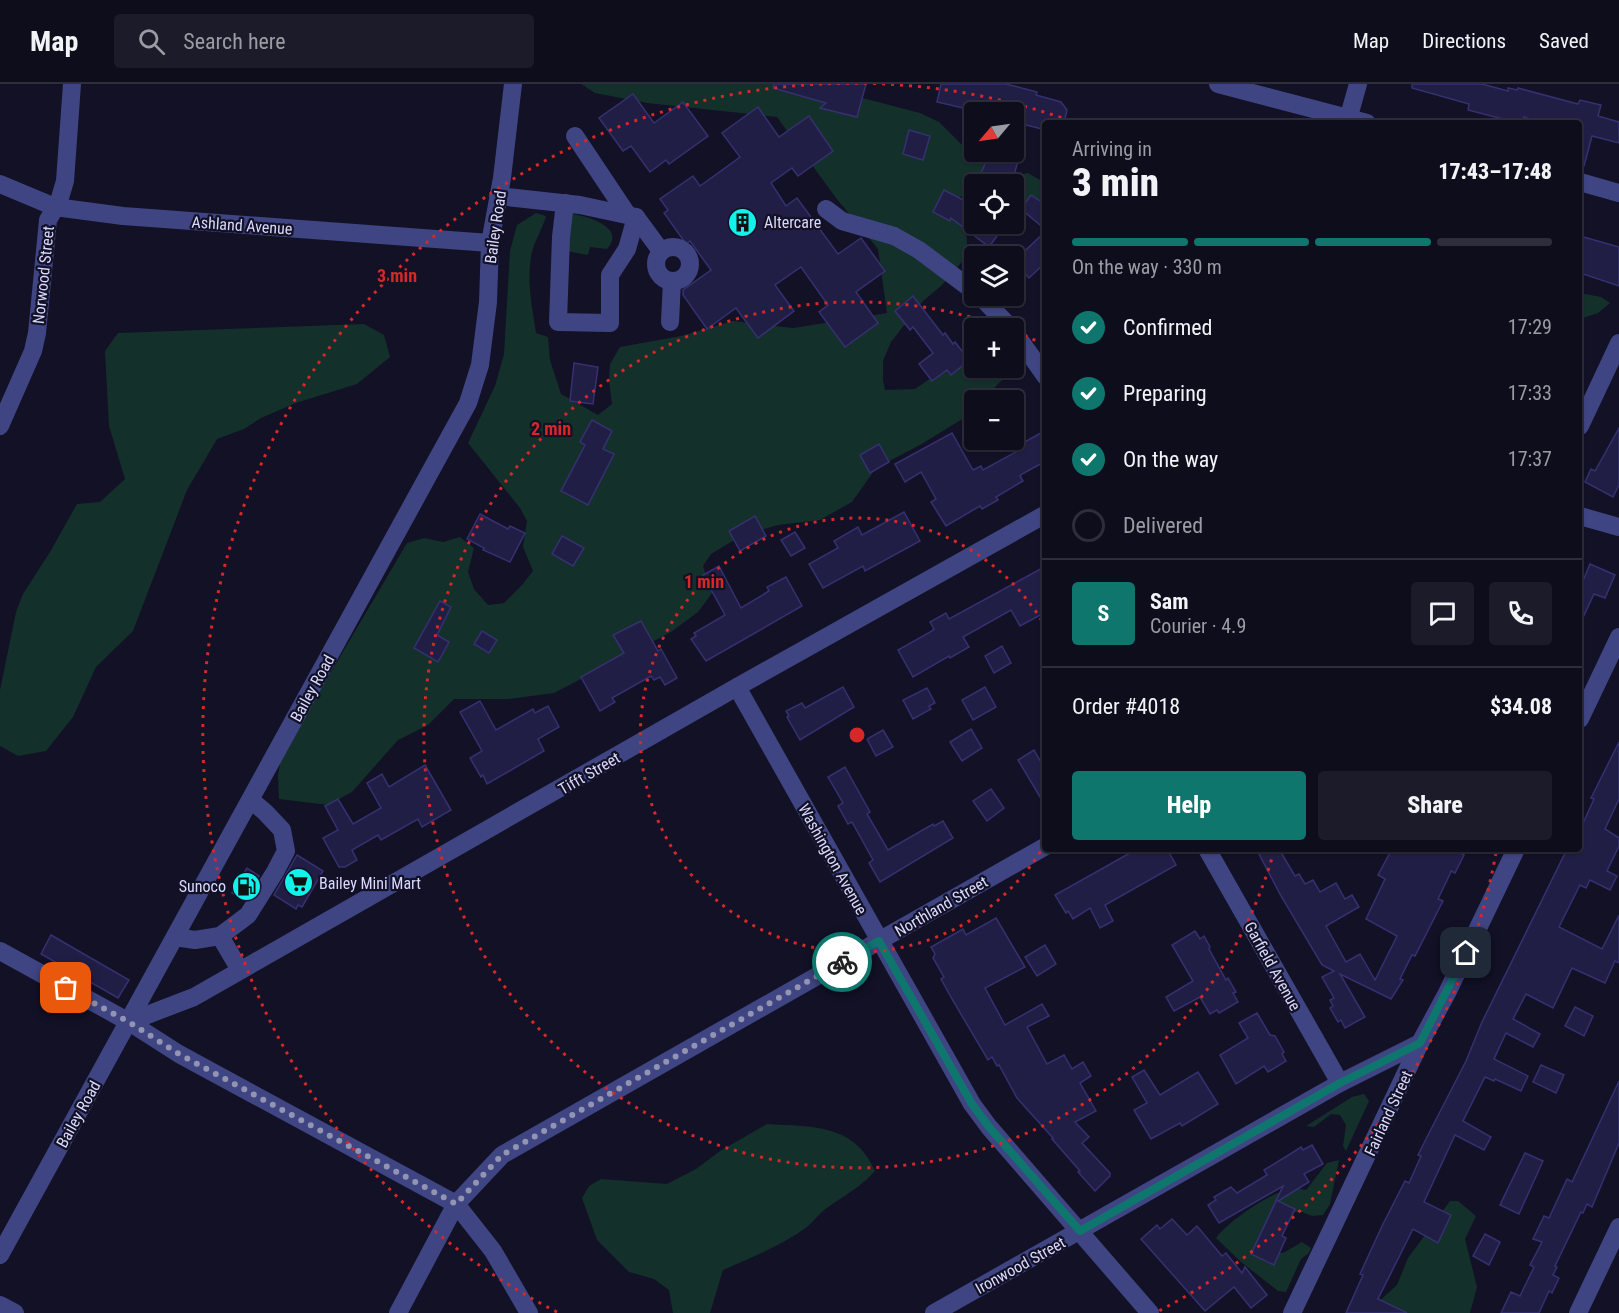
<!DOCTYPE html>
<meta charset="utf-8">
<style>
:root{--surface:#0e0d1c;--page:#1c1b29;--text:#f1f3f6;--muted:#9b9ca3;--line:#2e2d3b;--accent:#0f766e}
body{margin:0;font-family:"Roboto Condensed",sans-serif;background:var(--page);color:var(--text);height:100vh;display:flex;flex-direction:column;font-size:22px;white-space:nowrap}
*{box-sizing:border-box;margin:0}
p{font-size:20px;color:var(--muted)}
.icon{flex:none;width:33px;height:33px;fill:none;stroke:currentColor;stroke-width:2;stroke-linecap:round;stroke-linejoin:round}
.map{position:relative;flex:1;overflow:hidden}
.details{position:absolute;left:1042px;top:36px;width:540px;height:732px;display:flex;flex-direction:column;background:var(--surface);border-radius:6px;box-shadow:0 2px 4px #0004,0 0 0 2px var(--line)}
.details>*{flex:none}
.needle{width:39px;rotate:241deg}
.controls{position:absolute;left:964px;top:18px;display:grid;gap:12px}
.controls a{display:grid;place-items:center;width:60px;height:60px;border-radius:6px;background:var(--surface);box-shadow:0 2px 4px #0004,0 0 0 2px var(--line);font-size:30px}
.pin{position:absolute;display:grid;place-items:center;width:51px;height:51px;color:#fff;margin:-26px;border-radius:12px;box-shadow:0 3px 9px #0006}
.courier{position:absolute;display:grid;place-items:center;width:60px;height:60px;margin:-30px;border:4px solid #0f766e;border-radius:50%;background:#fff;color:#222;box-shadow:0 2px 8px #0007}
.headline em{font-style:normal;font-weight:800}
.headline div{display:flex;flex-direction:column-reverse}
.headline{display:flex;align-items:center;justify-content:space-between;height:102px;padding:0 30px}
h1{font-size:39px;font-weight:800;line-height:45px}
.bar{display:grid;grid-template-columns:repeat(4,1fr);gap:9px 6px;align-content:center;height:72px;padding:0 30px}
.bar i{height:8px;border-radius:4px;background:var(--line)}
.bar .current{background:var(--accent)}
.bar p{grid-column:span 4}
.line{display:flex;align-items:center;gap:15px;padding:0 30px;border-top:2px solid var(--line)}
.line div{flex:1}
.round{display:grid;place-items:center;flex:none;width:63px;height:63px;border-radius:6px;background:var(--page)}
ol{padding:0 30px;list-style:none}
li{display:flex;align-items:center;gap:18px;height:66px}
li p{margin-inline-start:auto}
li .icon{padding:6px;border-radius:50%;background:var(--accent);color:#fff;stroke-width:4}
li:last-child{color:var(--muted)}
li i{width:33px;height:33px;border:3px solid var(--line);border-radius:50%}
.action{display:flex;gap:12px;margin-top:auto;padding:12px 30px}
.action a{flex:1;height:69px;border-radius:6px;background:var(--accent);color:#fff;font-size:24px;font-weight:800;line-height:69px;text-align:center}
.action a+a{background:var(--page);color:var(--text)}
header{display:flex;align-items:center;gap:36px;box-sizing:border-box;height:84px;padding:0 30px;background:var(--surface);border-bottom:2px solid var(--line)}
header strong{font-size:28px}
nav{display:flex;gap:33px;margin-inline-start:auto;font-size:21px}
.search{width:420px;height:54px;background:var(--page);display:flex;align-items:center;gap:15px;box-sizing:border-box;padding:0 21px;border-radius:6px;color:var(--muted);font-size:22px}
.map>svg:first-child{display:block}
.green{fill:#14302b}
.building{fill:#211e46;stroke:#353171;stroke-width:1.5}
.lines{fill:none;stroke-linecap:round;stroke-linejoin:round}
.minor{stroke:#3f4583;stroke-width:18}
.done{stroke:#9393b2;stroke-width:6;stroke-dasharray:0 10.8}
.route{stroke:#0f766e;stroke-width:8}
.ring{fill:none;stroke:#d62828;stroke-width:3;stroke-dasharray:3 6}
.labels{text-anchor:middle;stroke-width:4.5;stroke-linejoin:round;paint-order:stroke}
.poi-label{font-size:16px;fill:#d9d9fd;stroke:#121126;text-anchor:start}
.street-label{font-size:16px;fill:#d9d9fd;stroke:#121126}
.centre{fill:#d62828;stroke:#121126;stroke-width:3}
.ring-label{font-size:18px;text-anchor:middle;font-weight:bold;fill:#d62828;stroke:#121126;stroke-width:4.5;stroke-linejoin:round;paint-order:stroke}
</style>
<header>
<strong>Map</strong>
<div class="search"><svg class="icon" aria-label="search" viewBox="0 0 24 24"><circle cx="10" cy="10" r="6"/><path d="M15 15l6 6"/></svg>Search here</div>
<nav><a>Map</a><a>Directions</a><a>Saved</a></nav>
</header>
<div class="map">
<svg width="1619" height="1229" viewBox="0 0 1619 1229">
<rect width="100%" height="100%" fill="#121126"/>
<g class="green">
<path d="M581 0H809L920 29 939 38 972 71 1013 99 1018 91 1028 89 1045 99V124L1024 118 1014 119V100H975V103L950 120 966 145 968 171 941 202 923 217 891 258 883 277V296L885 306 915 305 947 283 975 269V284L1014 283 1016 286 1000 298 982 316H975V323L964 334 920 361 876 384 852 418 820 436 778 441 741 452 711 470 703 482 712 509 698 528 671 548 554 609 509 615H454L428 641 398 656 352 708 328 721 279 715 278 691 281 673 407 459 424 454 443 458 460 453 474 464 468 488 474 505 488 521 504 519 522 501 533 487 523 463 527 437 520 424 468 359 495 302 504 270 510 167 517 141 536 129 546 132C543 144 535 156 532 168 526 195 532 222 536 249L548 253 550 276 561 310 598 331 612 320 609 297 610 280 620 263 681 252 733 237 793 244 887 229 878 165 836 114 777 33 647 19 595 9Z"/>
<path d="M572 130C588 132 627 144 607 165L590 163 588 171 566 167Z"/>
<path d="M1580 209 1601 213 1610 219 1598 229 1580 235Z"/>
<path d="M364 240 384 251 390 273 357 300 296 319 261 334 244 345 217 355 187 406 133 547 96 583 73 633 46 667 18 672 0 662V606L16 528 23 510 50 468 77 420 100 418 125 395 109 342 105 267 118 249Z"/>
<path d="M1364 1010 1369 1017 1346 1067 1343 1062 1346 1041 1340 1031 1331 1030 1314 1043 1306 1042 1352 1013Z"/>
<path d="M767 1040C812 1043 854 1039 875 1087 862 1102 847 1110 831 1121 821 1127 815 1136 807 1143 781 1162 752 1173 723 1186L710 1229H673L669 1206 654 1195 629 1188 597 1156 582 1114 589 1102 601 1095 667 1100 696 1085 720 1067Z"/>
<path d="M1339 1076 1330 1120 1323 1131 1312 1132 1302 1128H1271L1251 1169H1283L1302 1158 1311 1164 1309 1169 1301 1175 1286 1208 1278 1207 1241 1178 1216 1154C1227 1138 1272 1107 1291 1105 1296 1104 1301 1105 1306 1106L1327 1079Z"/>
<path d="M1450 1117H1458L1476 1132 1465 1155 1477 1203 1470 1229H1366L1397 1201 1408 1174Z"/>
</g>
<g class="building">
<path d="M774 0H866L857 33 820 24 826 19 773 4Z"/>
<path d="M941 0H1006L1037 8 1036 11 1061 18 1067 26 1064 39H1046V46L1014 38V28H980L937 18Z"/>
<path d="M1412 0H1482L1508 7V4L1517 6 1518 4 1578 20 1580 16 1601 21 1598 32 1619 38V59L1592 52 1584 82 1580 81V39H1544L1524 33 1521 39H1518L1468 26 1469 20 1412 4Z"/>
<path d="M633 10 654 39 683 18 708 52 669 80 666 76 650 88 631 62 623 67 599 34Z"/>
<path d="M758 23 779 53 809 32 833 67 798 92 792 84 771 99 786 122 797 114 838 170 861 154 885 187 856 208 878 239 845 263 819 228 828 221 801 183 775 201 794 227 758 254 736 224 707 245 683 211V206L711 186 690 157 686 160 664 129 668 126 660 115 693 92 700 102 740 73 722 49Z"/>
<path d="M909 46 930 52 923 76 903 70Z"/>
<path d="M990 69 1018 77 1012 98 981 89Z"/>
<path d="M944 106 975 122V140H994L1002 145 989 163 951 134 950 137 933 128Z"/>
<path d="M1031 111 1046 121V146L1021 125Z"/>
<path d="M1046 147V178L1029 194 1014 177Z"/>
<path d="M1580 152 1619 163V202L1580 189Z"/>
<path d="M913 212 943 251 945 249 953 260 955 258 965 271 963 272 967 278 951 291 947 286 932 297 919 280 933 269 913 243 910 246 895 227Z"/>
<path d="M574 279 598 283 593 320 570 317Z"/>
<path d="M592 336 612 347 603 365 614 370 588 421 561 407 585 361 580 358Z"/>
<path d="M1619 344V401L1613 413 1585 398 1591 385 1595 387Z"/>
<path d="M1046 346V377L1022 390 1020 392 1023 397 996 413 998 416 982 425 980 422 946 442 931 418 936 415 921 388 905 398 895 380 952 349 973 386 981 382 983 386 1023 364 1021 360Z"/>
<path d="M879 360 889 378 870 389 860 371Z"/>
<path d="M904 428 920 457 865 487 863 482 823 504 809 480 838 464 834 457 858 443 862 451Z"/>
<path d="M480 430 508 445 510 442 525 449 510 478 483 466 484 464 467 455Z"/>
<path d="M755 432 766 452 740 467 729 447Z"/>
<path d="M795 448 805 464 791 472 781 456Z"/>
<path d="M562 452 584 464 573 482 552 470Z"/>
<path d="M1590 480 1615 491 1605 514 1594 510 1580 540V504Z"/>
<path d="M719 482 741 524 769 507 767 503 786 493 802 522 706 577 691 555 696 552 694 549 725 531 703 491Z"/>
<path d="M1046 482V528L1020 542 1011 526 963 553 969 563 950 574 949 572 913 593 898 566 932 547 934 545 930 538 946 529 949 535Z"/>
<path d="M440 517 451 523 437 551 449 558 438 578 414 564Z"/>
<path d="M641 537 658 567 661 565 677 594 665 601 660 593 654 596 651 592 612 614 615 618 600 627 581 593 624 569 613 551Z"/>
<path d="M482 547 497 556 489 569 474 560Z"/>
<path d="M1002 562 1011 579 994 589 985 572Z"/>
<path d="M843 603 854 623 800 656 787 633 789 632 786 627 802 619 805 624Z"/>
<path d="M985 603 996 623 973 636 962 616Z"/>
<path d="M927 604 935 619 929 622 931 625 913 635 903 616Z"/>
<path d="M480 617 496 646 533 625 535 629 548 622 559 643 538 655 544 667 487 700 483 691 481 693 470 674 482 667 460 628Z"/>
<path d="M971 645 982 664 962 677 950 658Z"/>
<path d="M883 646 893 663 876 672 867 655Z"/>
<path d="M1619 658V715L1605 745 1619 754V762L1607 787 1617 792 1610 806 1590 796 1586 804 1580 801 1559 843 1602 865 1619 831V879L1615 877 1605 899 1572 884 1553 924 1526 910 1513 935 1540 950 1533 963 1506 949 1494 975 1528 992 1521 1007 1495 995 1494 997 1485 993 1463 1037 1491 1053 1484 1066 1455 1051 1424 1118 1451 1131 1438 1159 1413 1145 1378 1215 1407 1229H1346L1363 1191 1360 1190 1382 1142 1405 1097 1409 1099 1421 1072 1418 1071 1425 1057 1466 977 1482 938 1567 765H1580V746L1594 715 1591 714Z"/>
<path d="M1034 666 1046 687V723L1018 676Z"/>
<path d="M425 681 451 726 422 743 418 735 381 756 378 751 352 766 357 776 345 783H339L323 754 338 746 325 722 338 715 353 740 381 724 367 699 382 690 389 703Z"/>
<path d="M845 683 870 728 867 730 888 766 933 740 934 742 943 737 953 754 880 798 869 779 873 776 852 738 848 740 838 722 843 719 828 693Z"/>
<path d="M991 705 1004 724 987 737 973 717Z"/>
<path d="M1137 765H1167L1176 781 1105 821 1113 837 1100 844 1090 824 1073 835 1068 827 1066 829 1055 811Z"/>
<path d="M1268 765H1279L1295 792 1299 790 1305 800 1313 796 1320 808 1336 799 1345 815 1352 811 1359 823 1326 842 1346 878 1360 870 1375 896 1397 852 1366 835 1385 795 1378 791 1392 765H1464L1462 770 1464 771 1455 789 1451 787 1450 790 1438 815 1443 817 1415 872 1412 871 1400 895 1403 896 1391 915 1340 890 1365 933 1345 944 1341 936 1338 938 1330 924 1333 922 1330 916 1334 914 1322 893 1334 887 1322 881 1281 812 1259 770Z"/>
<path d="M297 771 323 787 302 823 298 821 296 825 274 811Z"/>
<path d="M247 784 259 792 244 816 232 809Z"/>
<path d="M996 834 1025 883 985 904 1005 941 1042 920 1049 932 1027 943 1047 980 1064 971 1072 985 1083 978 1091 992 1080 999 1096 1027 1075 1038 1089 1053 1082 1059 1110 1089V1092L1095 1107 1078 1088 1080 1087 1052 1055 1053 1054 1017 1014 999 981 997 982 992 973 988 976 952 915 941 895 944 893 933 874 935 870 931 863 963 845 966 851Z"/>
<path d="M1195 847 1200 855 1204 852 1210 863 1209 865 1226 896 1228 894 1236 908 1233 909 1238 918 1219 929 1217 926 1210 930 1200 913 1174 927 1166 913 1193 897 1172 861Z"/>
<path d="M51 851 129 896 118 914 41 870Z"/>
<path d="M1045 861 1056 880 1037 892 1025 873Z"/>
<path d="M1575 923 1593 932 1584 952 1565 942Z"/>
<path d="M1257 929 1270 951 1275 952 1284 968 1282 970 1286 977 1268 988 1264 982 1236 1000 1220 971 1248 954 1239 939Z"/>
<path d="M1541 981 1564 991 1556 1009 1533 998Z"/>
<path d="M1144 986 1160 1011 1198 988 1218 1020 1182 1042 1180 1039 1151 1055 1134 1026 1147 1019 1132 993Z"/>
<path d="M1619 997V1059L1592 1123 1587 1120 1583 1129 1581 1128 1555 1182 1557 1183 1553 1191 1559 1194 1552 1209 1549 1207 1539 1229H1501L1511 1208 1520 1212 1534 1183 1530 1181 1542 1158 1533 1155 1544 1132 1549 1134 1567 1095 1572 1098Z"/>
<path d="M1312 1061 1323 1080 1304 1090 1309 1098 1278 1117 1295 1125 1282 1152 1286 1154 1274 1181 1251 1170 1283 1102 1219 1139 1208 1121 1216 1116 1214 1113 1231 1103 1237 1109 1267 1091 1264 1086 1287 1072 1301 1063 1303 1066Z"/>
<path d="M1525 1069 1543 1077 1519 1130 1500 1121Z"/>
<path d="M1172 1135 1187 1151 1197 1142 1222 1172 1226 1169 1242 1189 1245 1183 1267 1211 1251 1224 1234 1203 1205 1227 1141 1155 1157 1141 1160 1145Z"/>
<path d="M1485 1150 1500 1158 1489 1181 1473 1172Z"/>
</g>
<g class="lines">
<g class="minor">
<path d="M1218 0 1367 39"/>
<path d="M1347 39 1358 0"/>
<path d="M575 52 627 130"/>
<path d="M1580 98 1619 109"/>
<path d="M0 100 55 123 123 132 490 159"/>
<path d="M498 112 580 121 636 133 661 167"/>
<path d="M565 119 561 153 558 238 610 239V191L627 165 636 133"/>
<path d="M826 125 842 137 894 152 919 166 975 208"/>
<circle cx="673" cy="180" r="17"/>
<path d="M980 212 1011 244"/>
<path d="M670 238 672 197"/>
<path d="M1014 248 1046 293"/>
<path d="M0 342 33 267 37 249 48 136 59 117 65 97 72 0"/>
<path d="M1580 342 1619 259"/>
<path d="M1580 432 1619 443"/>
<path d="M737 603 972 1020 989 1043 1150 1229"/>
<path d="M1580 635 1619 553"/>
<path d="M1207 765 1340 999"/>
<path d="M220 852 240 886"/>
<path d="M175 853 195 856 220 852 248 831 275 788 286 767 282 746 265 728 251 716"/>
<path d="M0 867 129 938 179 970 456 1120 493 1167 529 1229"/>
<path d="M129 938 194 913 737 603 1046 430"/>
<path d="M0 1171 468 319 480 281 488 218 490 159 502 94 513 0"/>
<path d="M0 1221 15 1229"/>
<path d="M398 1229 456 1120 502 1071 1046 762"/>
<path d="M934 1229 1340 999 1420 959"/>
<path d="M1292 1229 1420 959 1447 909 1516 765"/>
<path d="M1578 1229 1619 1143"/>
</g>
</g>
<g class="lines">
<path class="done" d="M66 904 129 938 179 970 456 1120 502 1071 842 878"/>
<path class="route" d="M842 878 879 857 972 1020 989 1043 1080 1147 1340 999 1420 959 1466 869"/>
</g>
<g class="ring">
<path d="M1045 760A217 217 0 1 1 1045 542"/>
<path d="M1274 767A433 433 0 1 1 1005 244M1016 248A433 433 0 0 1 1043 260"/>
<path d="M1496 769A650 650 0 0 1 1157 1228M557 1228A650 650 0 0 1 1074 38"/>
</g>
<defs>
<symbol id="building-disc" viewBox="-11 -11 22 22"><circle r="9.5" fill="#10f2ea" stroke="#121126"/><path d="M-4-6H4V6H1V3H-1V6H-4ZM-2.5-4.3h1.7v1.8h-1.7ZM.8-4.3h1.7v1.8H.8ZM-2.5-1h1.7V.8h-1.7ZM.8-1h1.7V.8H.8Z" fill="#111"/></symbol>
<symbol id="supermarket-disc" viewBox="-11 -11 22 22"><circle r="9.5" fill="#10f2ea" stroke="#121126"/><path d="M-6-5.5h2.5l.6 2H6L4.5 2H-2.5L-4.4-4H-6ZM-1.5 3.2a1.3 1.3 0 1 0 .1 0ZM3 3.2a1.3 1.3 0 1 0 .1 0Z" fill="#111"/></symbol>
<symbol id="fuel-disc" viewBox="-11 -11 22 22"><circle r="9.5" fill="#10f2ea" stroke="#121126"/><path d="M-5.5-6h7V0h2V4h1.3V-2.5L3-4.5l.8-.8L6-3V5H2.5V1h-1V6h-7ZM-4.2-4.7v3.2H.2V-4.7Z" fill="#111"/></symbol>
</defs>
<g fill-rule="evenodd">
<use href="#building-disc" x="726" y="122" width="33" height="33"/>
<use href="#supermarket-disc" x="282" y="782" width="33" height="33"/>
<use href="#fuel-disc" x="230" y="786" width="33" height="33"/>
</g>
<g class="labels">
<g class="poi-label">
<text x="764" y="144">Altercare</text>
<text x="319" y="805">Bailey Mini Mart</text>
<text x="226" y="808" text-anchor="end">Sunoco</text>
</g>
<g class="street-label">
<text transform="translate(242 141) rotate(4)" y="6">Ashland Avenue</text>
<text transform="translate(495 143) rotate(-82)" y="6">Bailey Road</text>
<text transform="translate(43 191) rotate(-84)" y="6">Norwood Street</text>
<text transform="translate(312 604) rotate(-61)" y="6">Bailey Road</text>
<text transform="translate(589 689) rotate(-30)" y="6">Tifft Street</text>
<text transform="translate(833 775) rotate(61)" y="6">Washington Avenue</text>
<text transform="translate(941 822) rotate(-30)" y="6">Northland Street</text>
<text transform="translate(1273 882) rotate(61)" y="6">Garfield Avenue</text>
<text transform="translate(1388 1029) rotate(-65)" y="6">Fairland Street</text>
<text transform="translate(78 1030) rotate(-61)" y="6">Bailey Road</text>
<text transform="translate(1020 1181) rotate(-29)" y="6">Ironwood Street</text>
</g>
</g>
<circle cx="857" cy="651" r="9" class="centre"/>
<g class="ring-label">
<text x="397" y="198">3 min</text>
<text x="551" y="351">2 min</text>
<text x="704" y="504">1 min</text>
</g>
</svg>
<div class="controls">
<a><svg class="needle" viewBox="-14 -14 28 28"><path d="M0-13l5 13h-10z" fill="#e53935"/><path d="M0 13l5-13h-10z" fill="#9b9ca3"/></svg></a>
<a><svg class="icon" aria-label="locate" viewBox="0 0 24 24"><circle cx="12" cy="12" r="6"/><path d="M12 2v4M12 18v4M2 12h4M18 12h4"/></svg></a>
<a><svg class="icon" aria-label="layers" viewBox="0 0 24 24"><path d="M12 4l9 5-9 5-9-5zM3 14l9 5 9-5"/></svg></a>
<a>+</a>
<a>−</a>
</div>
<div class="pin" style="left:66px;top:904px;background:#ea580c"><svg class="icon" aria-label="bag" viewBox="0 0 24 24"><path d="M5 8h14l-1 12H6zM9 8a3 3 0 0 1 6 0"/></svg></div>
<div class="pin" style="left:1466px;top:869px;background:#1f2937"><svg class="icon" aria-label="home" viewBox="0 0 24 24"><path d="M3 11l9-7 9 7M6 9v11h12V9"/></svg></div>
<div class="courier" style="left:842px;top:878px"><svg class="icon" aria-label="bike" viewBox="0 0 24 24"><circle cx="6" cy="16" r="4"/><circle cx="18" cy="16" r="4"/><path d="M6 16l4-8h5l3 8M10 8l3 8H6M13 5h3"/></svg></div>
<section class="details">
<div class="headline"><div><h1>3 min</h1><p>Arriving in</p></div><em>17:43–17:48</em></div>
<div class="bar"><i class="current"></i><i class="current"></i><i class="current"></i><i></i><p>On the way · 330 m</p></div>
<ol>
<li><svg class="icon" aria-label="check" viewBox="0 0 24 24"><path d="M5 12l5 5 9-10"/></svg>Confirmed<p>17:29</p></li>
<li><svg class="icon" aria-label="check" viewBox="0 0 24 24"><path d="M5 12l5 5 9-10"/></svg>Preparing<p>17:33</p></li>
<li><svg class="icon" aria-label="check" viewBox="0 0 24 24"><path d="M5 12l5 5 9-10"/></svg>On the way<p>17:37</p></li>
<li><i></i>Delivered</li>
</ol>
<div class="line" style="height:108px"><b class="round" style="background:var(--accent);color:#fff">S</b><div><b>Sam</b><p>Courier · 4.9</p></div><a class="round"><svg class="icon" aria-label="chat" viewBox="0 0 24 24"><path d="M4 5h16v11H9l-5 4z"/></svg></a><a class="round"><svg class="icon" aria-label="phone" viewBox="0 0 24 24"><path d="M5 4h4l2 5-3 2q2 4 5 5l2-3 5 2v4C11 20 4 13 5 4z"/></svg></a></div>
<div class="line" style="height:78px"><div>Order #4018</div><b>$34.08</b></div>
<div class="action"><a>Help</a><a>Share</a></div>
</section>
</div>
